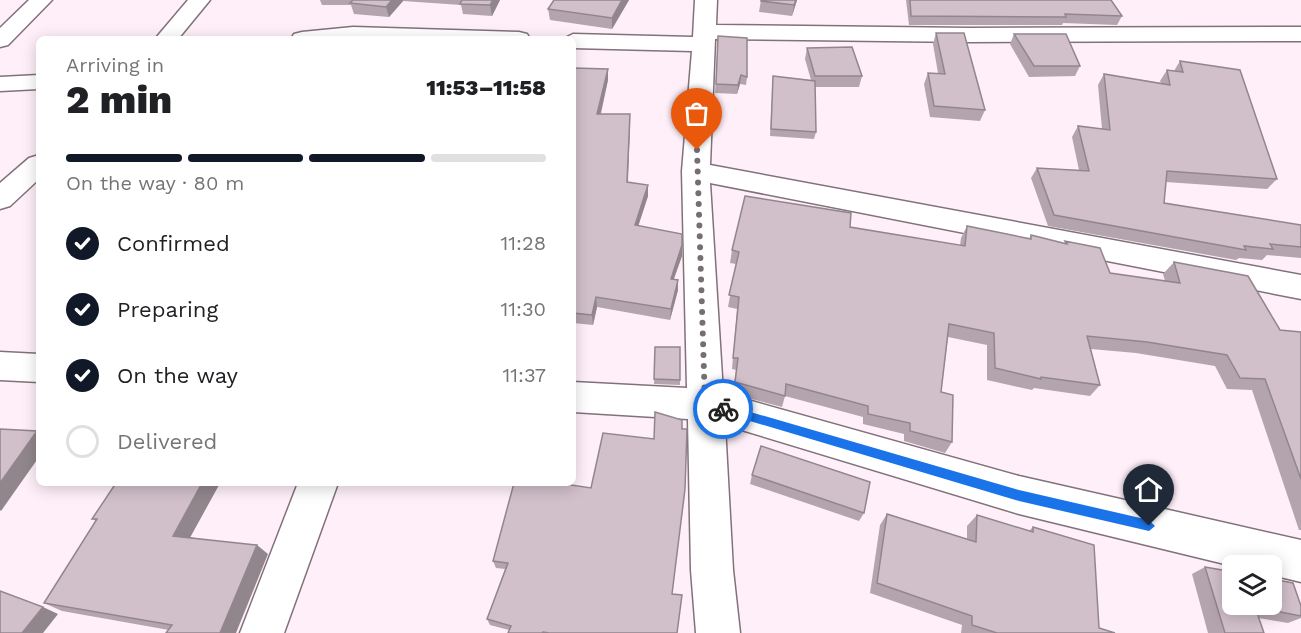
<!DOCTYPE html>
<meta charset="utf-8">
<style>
:root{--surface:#fff;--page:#f6f6f6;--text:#202124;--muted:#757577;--line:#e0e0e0;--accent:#111827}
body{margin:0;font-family:"Work Sans",sans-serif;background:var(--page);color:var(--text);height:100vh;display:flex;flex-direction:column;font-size:22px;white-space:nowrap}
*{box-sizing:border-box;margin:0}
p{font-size:20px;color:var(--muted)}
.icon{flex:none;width:33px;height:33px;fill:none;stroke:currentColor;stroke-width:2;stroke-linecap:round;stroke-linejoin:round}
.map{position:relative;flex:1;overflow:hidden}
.panel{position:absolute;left:36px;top:36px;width:540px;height:450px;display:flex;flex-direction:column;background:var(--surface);border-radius:9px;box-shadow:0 3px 15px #0003}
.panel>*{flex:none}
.buttons{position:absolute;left:1222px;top:555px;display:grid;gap:12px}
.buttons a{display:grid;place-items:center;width:60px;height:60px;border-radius:9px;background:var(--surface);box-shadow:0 3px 15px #0003;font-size:30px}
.pin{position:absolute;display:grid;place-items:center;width:51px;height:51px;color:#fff;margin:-62px -26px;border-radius:50% 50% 50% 0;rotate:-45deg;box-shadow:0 0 6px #0007}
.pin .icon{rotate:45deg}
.courier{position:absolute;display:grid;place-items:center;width:60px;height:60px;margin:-30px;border:4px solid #1a73e8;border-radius:50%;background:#fff;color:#222;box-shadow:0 2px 8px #0007}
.head em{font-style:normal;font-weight:800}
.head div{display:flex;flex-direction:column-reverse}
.head{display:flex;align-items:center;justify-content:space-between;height:102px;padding:0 30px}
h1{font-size:39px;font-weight:800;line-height:45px}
.bar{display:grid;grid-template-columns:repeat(4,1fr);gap:9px 6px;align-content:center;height:72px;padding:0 30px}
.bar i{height:8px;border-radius:4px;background:var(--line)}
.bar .active{background:var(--accent)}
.bar p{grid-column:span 4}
ol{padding:0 30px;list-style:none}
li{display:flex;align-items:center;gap:18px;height:66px}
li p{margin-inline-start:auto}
li .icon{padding:6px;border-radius:50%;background:var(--accent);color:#fff;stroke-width:4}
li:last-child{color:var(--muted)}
li i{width:33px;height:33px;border:3px solid var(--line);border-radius:50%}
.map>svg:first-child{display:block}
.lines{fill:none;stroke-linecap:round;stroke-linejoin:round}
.street-casing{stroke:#81717b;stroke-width:3}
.street{fill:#fff;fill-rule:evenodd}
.wall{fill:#b4a4ae}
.shaded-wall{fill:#92868d}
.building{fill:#d1bfca;stroke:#92868d;stroke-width:1.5}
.route{fill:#1a73e8}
.done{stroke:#776e73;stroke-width:6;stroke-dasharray:0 10.8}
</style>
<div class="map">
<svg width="1301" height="633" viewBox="0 0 1301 633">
<rect width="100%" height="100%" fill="#feeff8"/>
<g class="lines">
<defs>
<g id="street">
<path d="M29 0H52L8 45 0 47V28Z"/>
<path d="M188 0H210L178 39H155Z"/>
<path d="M695 0H717L716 25 969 28 1301 27V41L969 42 715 39 710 165 1301 275V299L710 183 723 393 1019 476 1301 540V582L1272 575V566H1233L1019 514 725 425 733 570 740 633H696L691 570 688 419 573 412V382L687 388 682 171 692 51 573 48V39H563L573 34 693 37Z"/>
<path d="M353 27 519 32 527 34 530 39H291L294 34 302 32Z"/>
<path d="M39 75V89L0 91V77Z"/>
<path d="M39 155V179L10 206 0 209V183L29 158Z"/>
<path d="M0 352 39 354V382L0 380Z"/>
<path d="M298 483H338L284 633H240Z"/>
</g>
</defs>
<use href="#street" class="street-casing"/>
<use href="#street" class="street"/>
</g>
<g class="wall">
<path d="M320 0H500L492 16 463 14 461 5 403 1 389 17 354 14 351 5H322Z"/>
<path d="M554 0H629L612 29 550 20 548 9Z"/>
<path d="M761 0H797L792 16 759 12Z"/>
<path d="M906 0H1111L1122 16 1117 25 1063 23 1062 25H909Z"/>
<path d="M936 33 985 110 980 121 930 117 924 84 928 73H938L933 44Z"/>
<path d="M1014 34 1080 66 1075 76 1029 77 1010 44Z"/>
<path d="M718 36 747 77 746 85 740 84 737 94 715 93Z"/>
<path d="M807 48 862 76 859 87H815L816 132 814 139 770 136 773 76 811 80 805 59Z"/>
<path d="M1180 61 1277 179 1267 189 1166 182 1164 203 1301 225V258L1267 255 1262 260 1239 258 1236 260 1048 226 1031 178 1037 168 1079 170 1072 137 1078 126 1102 129 1098 85 1104 74 1161 83 1160 81 1167 70 1174 71Z"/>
<path d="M573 68 608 69V80L601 114 630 124 628 183 648 196 638 226 682 256 674 279 678 280V290L670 320 597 307 593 325 573 323Z"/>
<path d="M967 226 1029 239 1031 235 1064 244 1065 241 1110 273 1165 281 1163 274 1174 262 1280 330 1301 332V530H1299L1252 390 1227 389 1215 366 1136 353 1091 349 1100 385 1090 396 1034 388 1032 390 987 380V345L948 337 941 392 952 442 945 453 904 441V434L863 424V417L785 396 782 407 733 394 736 370 732 369 737 309 728 307 736 264 730 263 732 250 850 227 960 246 961 238Z"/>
<path d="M655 347 680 380V385L654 384Z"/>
<path d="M752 475 864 513 859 521 750 484Z"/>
<path d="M220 483 190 537 268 554 169 630 62 611 44 603 96 521 92 519Z"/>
<path d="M514 483 673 594 677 633H508L509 630 490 625 487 619 505 569 496 568 493 561Z"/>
<path d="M887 514 967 539V526L977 515 1029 531 1033 527 1099 628 1115 633H961L962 625 870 593 880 525Z"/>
<path d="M1205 567 1301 606V618L1288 623 1258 618 1264 633H1208L1192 574Z"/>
</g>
<g class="shaded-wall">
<path d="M392 0H403V1L389 17 386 7Z"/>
<path d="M493 0H500L492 16 490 5Z"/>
<path d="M622 0H629L612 29V18Z"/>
<path d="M796 0H797L792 16 794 5Z"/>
<path d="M608 69V80L598 124 597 114Z"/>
<path d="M741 75 740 84 737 94 738 85Z"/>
<path d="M630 114V124L627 193V182Z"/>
<path d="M648 185V196L635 236V225Z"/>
<path d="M682 245V256L670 289 671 279Z"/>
<path d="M678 280V290L670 320 671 309Z"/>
<path d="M596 297 597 307 593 325 592 315Z"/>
<path d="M37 431 39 433V457L1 511 0 510V483Z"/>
<path d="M202 483H220L186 545 173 536Z"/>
<path d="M257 545 268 554 236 633H220Z"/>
<path d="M43 607 58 614 43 633H22Z"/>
</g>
<g class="building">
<path d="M353 0H392L386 7 350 3Z"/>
<path d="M462 0H493L490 5 460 4Z"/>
<path d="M554 0H622L612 18 548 9Z"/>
<path d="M761 0H796L794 5 761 1Z"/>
<path d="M910 0H1111L1122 16 1065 14 1066 17 911 16Z"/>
<path d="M936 33H964L985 110 934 106 928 73 945 74Z"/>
<path d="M1014 34H1066L1080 66H1034Z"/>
<path d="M718 36 747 38V77L741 75 738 85 716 84Z"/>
<path d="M852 47 862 76H815L807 48Z"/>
<path d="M1180 61 1240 70 1277 179 1167 171 1164 203 1301 225V247L1270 244 1273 249 1244 246 1246 250 1054 215 1037 168 1089 171 1078 126 1110 130 1104 74 1170 85 1167 70 1183 72Z"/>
<path d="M573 68 608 69 597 114H630L627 182 648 185 635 225 682 234V245L671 279 678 280 671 309 596 297 592 315 573 313Z"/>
<path d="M773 76 815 81 816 132 771 129Z"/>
<path d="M745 196 851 213 850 227 965 246 967 226 1031 239V235L1067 244 1065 241 1100 248 1110 273 1180 283 1174 262 1248 276 1280 330 1301 332V479L1265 379 1240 378 1227 355 1147 342 1087 336 1100 385 1041 377V379L995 368 994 333 949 324 941 392 953 395 952 442 910 431V423L868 414V406L786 384 785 396 735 382 738 358H733L739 297 729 295 739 252 732 250Z"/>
<path d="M655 347H680V380L654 379Z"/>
<path d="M655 412 682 420V429H687L685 489 672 594 682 595 677 633H549L543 632 542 633H508L511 626 487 619 508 563 493 561 514 483H558L591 488 603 433 654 439Z"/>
<path d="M0 429 37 431 0 483Z"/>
<path d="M761 446 870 482 864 513 752 475Z"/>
<path d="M116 483H202L173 536 257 545 220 633H166L172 625 44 603 97 519H92Z"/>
<path d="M887 514 976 542 977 515 1033 532V527L1094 545 1099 628 1115 633H997L972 625V616L877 583Z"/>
<path d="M1205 567 1233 572V604H1272V579L1293 583 1301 606V616L1255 607 1264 633H1225Z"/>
<path d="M0 591 43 607 22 633H0Z"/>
</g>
<path class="route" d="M723 404 1019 490 1149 520 1155 526 1149 531 1019 501 723 413 717 409Z"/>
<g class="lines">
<path class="done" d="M697 150 705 404 723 409"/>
</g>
</svg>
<div class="buttons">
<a><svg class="icon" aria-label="layers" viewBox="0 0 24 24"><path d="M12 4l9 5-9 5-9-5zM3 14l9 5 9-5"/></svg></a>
</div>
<div class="pin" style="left:697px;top:150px;background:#ea580c"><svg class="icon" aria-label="bag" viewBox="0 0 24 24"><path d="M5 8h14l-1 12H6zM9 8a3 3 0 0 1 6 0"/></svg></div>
<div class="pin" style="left:1149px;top:526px;background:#1f2937"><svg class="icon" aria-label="home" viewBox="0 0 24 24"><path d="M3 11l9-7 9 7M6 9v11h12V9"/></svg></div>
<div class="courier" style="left:723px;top:409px"><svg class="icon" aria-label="bike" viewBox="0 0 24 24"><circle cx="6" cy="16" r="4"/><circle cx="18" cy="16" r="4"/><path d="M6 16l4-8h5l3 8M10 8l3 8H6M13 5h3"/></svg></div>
<section class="panel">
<div class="head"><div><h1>2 min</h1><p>Arriving in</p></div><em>11:53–11:58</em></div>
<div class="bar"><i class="active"></i><i class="active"></i><i class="active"></i><i></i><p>On the way · 80 m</p></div>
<ol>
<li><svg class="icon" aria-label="check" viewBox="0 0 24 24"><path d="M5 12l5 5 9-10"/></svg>Confirmed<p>11:28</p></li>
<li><svg class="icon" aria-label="check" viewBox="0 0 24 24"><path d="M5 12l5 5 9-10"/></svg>Preparing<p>11:30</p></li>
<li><svg class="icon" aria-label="check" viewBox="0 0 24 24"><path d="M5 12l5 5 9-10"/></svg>On the way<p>11:37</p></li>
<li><i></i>Delivered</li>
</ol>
</section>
</div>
